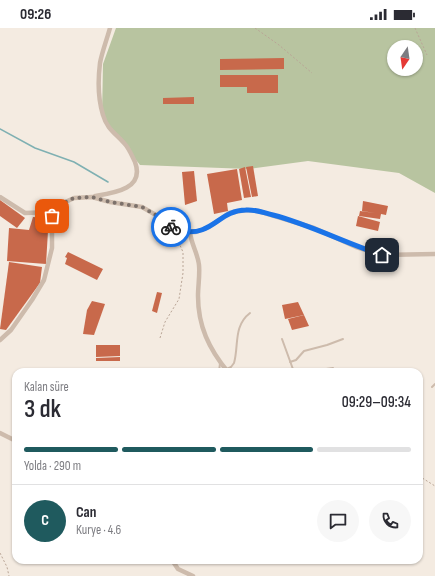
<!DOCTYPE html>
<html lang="tr">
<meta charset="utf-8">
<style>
:root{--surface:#fff;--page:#f7f7f7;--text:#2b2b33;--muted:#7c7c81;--line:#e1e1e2;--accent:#1f5a5e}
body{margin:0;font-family:"Sofia Sans Condensed",sans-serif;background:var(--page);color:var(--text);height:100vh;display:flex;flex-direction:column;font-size:15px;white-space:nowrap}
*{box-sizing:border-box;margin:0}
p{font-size:13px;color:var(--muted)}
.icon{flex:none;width:22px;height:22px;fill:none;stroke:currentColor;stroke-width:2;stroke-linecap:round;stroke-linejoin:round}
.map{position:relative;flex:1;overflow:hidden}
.side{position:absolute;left:12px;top:340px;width:411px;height:196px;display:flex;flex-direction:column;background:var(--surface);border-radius:12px;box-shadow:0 1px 3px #0004}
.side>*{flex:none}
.needle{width:26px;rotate:193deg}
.controls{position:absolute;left:387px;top:12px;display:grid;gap:8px}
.controls a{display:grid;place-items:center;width:36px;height:36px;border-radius:50%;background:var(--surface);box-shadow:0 1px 3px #0004;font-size:20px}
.pin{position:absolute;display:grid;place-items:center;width:34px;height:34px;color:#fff;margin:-17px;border-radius:8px;box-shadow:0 2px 6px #0006}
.courier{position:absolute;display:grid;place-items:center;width:40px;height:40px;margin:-20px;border:3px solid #1a73e8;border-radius:50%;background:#fff;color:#222;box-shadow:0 1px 5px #0007}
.summary em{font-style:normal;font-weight:600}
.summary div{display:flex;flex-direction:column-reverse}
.summary{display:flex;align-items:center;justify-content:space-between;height:68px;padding:0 12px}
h1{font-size:26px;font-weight:600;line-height:30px}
.bar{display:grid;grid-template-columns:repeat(4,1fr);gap:6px 4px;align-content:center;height:48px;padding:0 12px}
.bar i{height:5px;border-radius:3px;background:var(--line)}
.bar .active{background:var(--accent)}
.bar p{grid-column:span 4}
.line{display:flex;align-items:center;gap:10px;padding:0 12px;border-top:1px solid var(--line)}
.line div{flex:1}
.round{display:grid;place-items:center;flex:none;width:42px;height:42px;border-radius:21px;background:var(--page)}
.status{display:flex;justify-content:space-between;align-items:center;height:28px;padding:0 20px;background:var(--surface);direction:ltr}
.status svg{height:11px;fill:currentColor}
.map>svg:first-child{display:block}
.green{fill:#b8c4a0;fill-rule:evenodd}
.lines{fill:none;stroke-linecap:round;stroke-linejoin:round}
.stream{stroke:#7fb0b2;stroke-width:1.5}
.building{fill:#c8694b}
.path{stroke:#b9a596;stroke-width:1;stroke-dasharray:2 2;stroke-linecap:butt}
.service{stroke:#cdbbac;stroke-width:2}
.minor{stroke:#cdbbac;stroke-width:4.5}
.done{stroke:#7c716b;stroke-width:4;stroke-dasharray:0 7.2}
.route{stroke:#1a73e8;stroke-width:5}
</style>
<div class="status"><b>09:26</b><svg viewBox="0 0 49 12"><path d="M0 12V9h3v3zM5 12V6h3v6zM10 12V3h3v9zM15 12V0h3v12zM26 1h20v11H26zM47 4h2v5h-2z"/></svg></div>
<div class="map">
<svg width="435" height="548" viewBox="0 0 435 548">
<rect width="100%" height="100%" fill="#f4ebe1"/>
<path class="green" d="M116 0H435V165L399 145 308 133 249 141 140 137 102 89 103 36ZM394 19H416V41H394Z"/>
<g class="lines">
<path class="stream" d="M0 101 35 120 74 134 108 154"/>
</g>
<g class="building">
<path d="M284 30V41L220 42V31Z"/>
<path d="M220 47H278V65H247V59H220Z"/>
<path d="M194 69V76H163V70Z"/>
<path d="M253 138 258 168 252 169 246 139Z"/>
<path d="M245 139 251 169 244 170 239 141Z"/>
<path d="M237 141 242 172 227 175 228 183 214 186 207 146Z"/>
<path d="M194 143 197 173 185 177 182 144Z"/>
<path d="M0 172 25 190 17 200 0 188Z"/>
<path d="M363 173 388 178 386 187 381 186 380 191 359 188 360 183 375 185 362 183Z"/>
<path d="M358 188 380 194 378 203 356 198Z"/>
<path d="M33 189 46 190 48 203 46 236 7 233 9 200 29 202Z"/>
<path d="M68 224 103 241 97 252 65 236 67 230 65 229Z"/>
<path d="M9 234 42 239 40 255 6 302 0 301Z"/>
<path d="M157 264 162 265 157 285 152 283Z"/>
<path d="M92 273 105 276 94 307 83 306 87 282Z"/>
<path d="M298 274 304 287 285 291 282 277Z"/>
<path d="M304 287 309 298 292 302 288 291Z"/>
<path d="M96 317H120V328L96 329Z"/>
<path d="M120 329V333H96V330Z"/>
</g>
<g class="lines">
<g class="path">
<path d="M255 0 279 17 312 45"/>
<path d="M415 0 427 27"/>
<path d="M160 310 165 294 179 271 183 245V224L175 206"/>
<path d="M419 448 435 458"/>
<path d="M0 525 7 539 9 548"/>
</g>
<g class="service">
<path d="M282 311 294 344"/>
<path d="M290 334 296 332 304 323 327 317 343 311"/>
<path d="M227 341 231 339 234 335C239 318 233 298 250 285"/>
<path d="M219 344 220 335"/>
<path d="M306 344 333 340"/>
<path d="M432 359 435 356"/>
</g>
<g class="minor">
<path d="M95 168C114 165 145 161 135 134 132 128 129 120 124 115 115 105 107 101 103 87 98 71 98 51 100 35 102 24 107 11 110 0"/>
<path d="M0 169 25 185 52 184"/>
<path d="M190 204C191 216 198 226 199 237 200 247 198 258 198 268 198 298 209 321 228 344"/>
<path d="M0 312 11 302 32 272 44 252 52 220V184L57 178 74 170 92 169 110 174 142 179 161 190 172 200 190 204H196L209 199 229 185 246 182 258 183 314 200 356 219 382 227 435 226"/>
<path d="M0 405 16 413"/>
<path d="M172 532 178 541 193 548"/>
</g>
</g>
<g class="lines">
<path class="done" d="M52 188V184L57 178 74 170 92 169 110 174 142 179 161 190 171 199"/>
<path class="route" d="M171 199C174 201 178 202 182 203 212 209 219 182 246 182 255 181 264 185 273 187 311 197 345 215 382 227"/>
</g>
</svg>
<div class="controls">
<a><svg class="needle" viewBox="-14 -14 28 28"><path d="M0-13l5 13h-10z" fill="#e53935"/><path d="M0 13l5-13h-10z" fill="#7c7c81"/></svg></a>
</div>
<div class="pin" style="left:52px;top:188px;background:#ea580c"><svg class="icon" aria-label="bag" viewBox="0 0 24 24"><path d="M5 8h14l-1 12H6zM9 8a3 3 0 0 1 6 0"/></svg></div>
<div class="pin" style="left:382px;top:227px;background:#1f2937"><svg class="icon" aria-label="home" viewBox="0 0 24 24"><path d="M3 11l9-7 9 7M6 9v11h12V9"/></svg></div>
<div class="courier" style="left:171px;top:199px"><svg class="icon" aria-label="bike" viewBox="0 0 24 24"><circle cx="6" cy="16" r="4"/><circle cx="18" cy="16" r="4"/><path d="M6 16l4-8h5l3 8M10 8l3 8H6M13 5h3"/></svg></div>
<section class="side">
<div class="summary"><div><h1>3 dk</h1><p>Kalan süre</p></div><em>09:29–09:34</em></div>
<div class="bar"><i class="active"></i><i class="active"></i><i class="active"></i><i></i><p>Yolda · 290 m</p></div>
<div class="line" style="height:72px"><b class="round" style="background:var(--accent);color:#fff">C</b><div><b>Can</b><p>Kurye · 4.6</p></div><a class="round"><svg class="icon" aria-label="chat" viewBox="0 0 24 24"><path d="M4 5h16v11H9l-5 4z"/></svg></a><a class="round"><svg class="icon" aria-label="phone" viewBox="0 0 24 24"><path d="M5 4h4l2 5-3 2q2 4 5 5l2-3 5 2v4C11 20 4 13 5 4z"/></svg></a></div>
</section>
</div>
